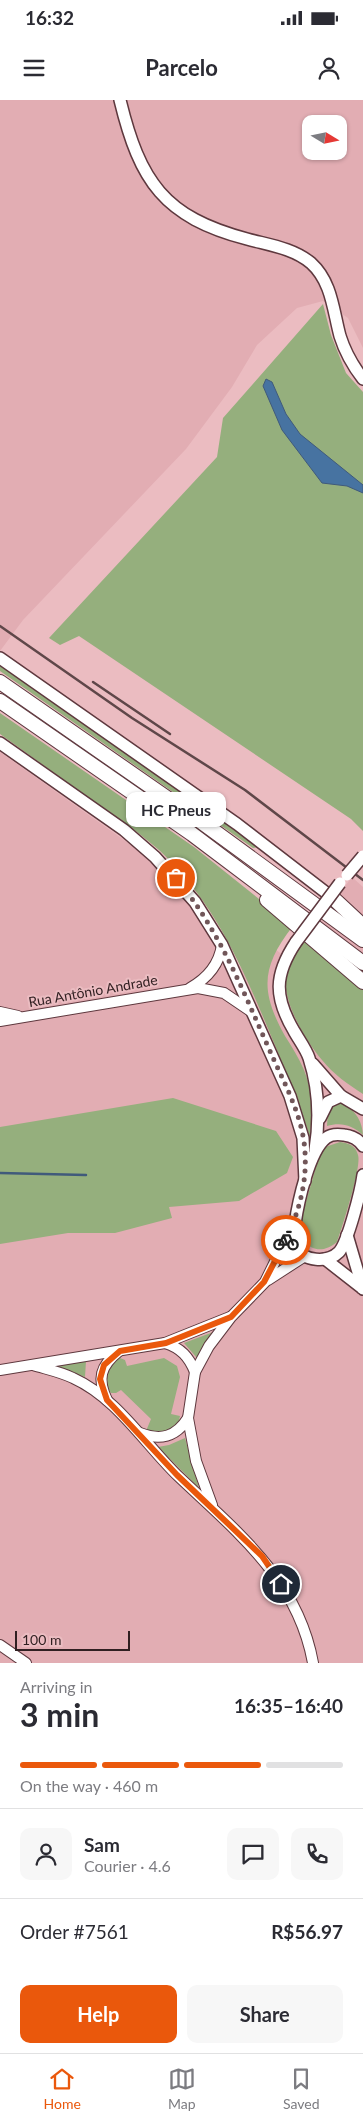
<!DOCTYPE html>
<meta charset="utf-8">
<style>
:root{--surface:#fff;--page:#f7f7f7;--text:#2b2b33;--muted:#7c7c81;--line:#e1e1e2;--accent:#ea580c}
body{margin:0;font-family:Lato,sans-serif;background:var(--page);color:var(--text);height:100vh;display:flex;flex-direction:column;font-size:19px;white-space:nowrap}
*{box-sizing:border-box;margin:0}
p{font-size:16px;color:var(--muted)}
.icon{flex:none;width:28px;height:28px;fill:none;stroke:currentColor;stroke-width:2;stroke-linecap:round;stroke-linejoin:round}
.map{position:relative;height:1563px;overflow:hidden}
.details{display:flex;flex-direction:column;background:var(--surface);flex:1}
.details>*{flex:none}
.needle{width:32px;rotate:100deg}
.controls{position:absolute;left:302px;top:15px;display:grid;gap:10px}
.controls a{display:grid;place-items:center;width:45px;height:45px;border-radius:10px;background:var(--surface);box-shadow:0 1px 4px #0004;font-size:25px}
.scale{position:absolute;left:15px;bottom:12px;width:115px;box-sizing:border-box;padding-left:5px;border:2px solid #301f21;border-top:0;font-size:14px;line-height:18px;white-space:nowrap;color:#301f21;-webkit-text-stroke:4px #ebbcc1;paint-order:stroke}
.pin{position:absolute;display:grid;place-items:center;width:42px;height:42px;color:#fff;margin:-21px;border:2px solid #fff;border-radius:50%;box-shadow:0 1px 5px #0007}
.courier{position:absolute;display:grid;place-items:center;width:50px;height:50px;margin:-25px;border:4px solid #ea580c;border-radius:50%;background:#fff;color:#222;box-shadow:0 1px 6px #0007}
.bubble{position:absolute;height:35px;border-radius:10px;background:var(--surface);box-shadow:0 1px 4px #0004;font-size:16px;font-weight:700;line-height:35px;text-align:center}
.overview em{font-style:normal;font-weight:700}
.overview div{display:flex;flex-direction:column-reverse}
.overview{display:flex;align-items:center;justify-content:space-between;height:85px;padding:0 20px}
h1{font-size:32px;font-weight:700;line-height:38px}
.bar{display:grid;grid-template-columns:repeat(4,1fr);gap:8px 5px;align-content:center;height:60px;padding:0 20px}
.bar i{height:6px;border-radius:4px;background:var(--line)}
.bar .active{background:var(--accent)}
.bar p{grid-column:span 4}
.line{display:flex;align-items:center;gap:12px;padding:0 20px;border-top:1px solid var(--line)}
.line div{flex:1}
.round{display:grid;place-items:center;flex:none;width:52px;height:52px;border-radius:10px;background:var(--page)}
.cta{display:flex;gap:10px;margin-top:auto;padding:10px 20px}
.cta a{flex:1;height:58px;border-radius:10px;background:var(--accent);color:#fff;font-size:20px;font-weight:700;line-height:58px;text-align:center}
.cta a+a{background:var(--page);color:var(--text)}
.status{display:flex;justify-content:space-between;align-items:center;height:35px;padding:0 25px;background:var(--surface);direction:ltr}
.status svg{height:14px;fill:currentColor}
header{display:flex;justify-content:space-between;align-items:center;height:65px;padding:0 20px;background:var(--surface);font-size:22px;font-weight:700}
.tabs{display:flex;justify-content:space-around;align-items:center;height:70px;border-top:1px solid var(--line);background:var(--surface);font-size:14px;color:var(--muted)}
.tabs a{display:grid;justify-items:center;gap:2px}
.tabs .active{color:var(--accent)}
.map>svg:first-child{display:block}
.built{fill:#e2adb3;fill-rule:evenodd}
.green{fill:#95af7d}
.water{fill:#4773a1;stroke:#405a7b}
.lines{fill:none;stroke-linecap:round;stroke-linejoin:round}
.stream{stroke:#405a7b;stroke-width:2.5}
.tertiary-casing{stroke:#5e383e;stroke-width:12}
.secondary-casing{stroke:#5e383e;stroke-width:14}
.motorway-casing{stroke:#5e383e;stroke-width:16}
.tertiary{stroke:#fff;stroke-width:10}
.secondary{stroke:#fff;stroke-width:11}
.motorway{stroke:#fff;stroke-width:14}
.rail{stroke:#5f4749;stroke-width:2.5}
.secondary-bridge-casing{stroke:#5e383e;stroke-width:14;stroke-linecap:butt}
.secondary-bridge{stroke:#fff;stroke-width:11}
.done{stroke:#715659;stroke-width:5;stroke-dasharray:0 9}
.route{stroke:#ea580c;stroke-width:6}
.labels{text-anchor:middle;stroke-width:4;stroke-linejoin:round;paint-order:stroke}
.street-label{font-size:14px;fill:#301f21;stroke:#ebbcc1}
</style>
<div class="status"><b>16:32</b><svg viewBox="0 0 49 12"><path d="M0 12V9h3v3zM5 12V6h3v6zM10 12V3h3v9zM15 12V0h3v12zM26 1h20v11H26zM47 4h2v5h-2z"/></svg></div>
<header><svg class="icon" aria-label="menu" viewBox="0 0 24 24"><path d="M4 6h16M4 12h16M4 18h16"/></svg>Parcelo<svg class="icon" aria-label="person" viewBox="0 0 24 24"><circle cx="12" cy="8" r="4"/><path d="M4 21q1-7 8-7t8 7"/></svg></header>
<div class="map">
<svg width="363" height="1563" viewBox="0 0 363 1563">
<rect width="100%" height="100%" fill="#ebbcc1"/>
<g class="built">
<path d="M0 0H363V248L348 218 323 201 297 208 257 245 232 287 186 349 23 520 0 551ZM311 24H339V51H311Z"/>
<path d="M0 652 138 750 180 793 204 824 230 872 276 850 289 859 352 777 363 787V1563H0Z"/>
</g>
<g class="green">
<path d="M323 204 331 235 346 273 363 292V731L351 719 79 536 60 545 49 538 217 357 223 318Z"/>
<path d="M0 564 227 722 334 804 332 805 258 747 253 748 0 571Z"/>
<path d="M0 613 194 747 293 826C261 867 260 891 285 936 292 947 299 958 304 970 313 992 312 1015 310 1038 301 1005 287 975 274 943 245 873 216 803 159 750 136 730 111 713 86 696 57 675 29 655 0 634Z"/>
<path d="M307 839 363 889V994C349 985 333 974 322 960 304 939 275 891 289 863 293 855 301 846 307 839Z"/>
<path d="M173 998 276 1031 293 1057 287 1073 239 1101 169 1107 172 1118 115 1133H68L0 1144V1027Z"/>
<path d="M335 999C350 1006 362 1016 363 1035 352 1025 341 1022 327 1026L328 1009Z"/>
<path d="M340 1042C349 1043 356 1046 358 1055 362 1066 342 1128 337 1142 318 1158 300 1146 300 1123L319 1056 325 1047Z"/>
<path d="M216 1231 197 1258 184 1243Z"/>
<path d="M120 1258 125 1260 127 1266 164 1258 177 1266 180 1277 171 1314 180 1316 178 1325 166 1334 146 1331 151 1319 121 1290 116 1293H111C102 1281 106 1265 120 1258Z"/>
<path d="M86 1261 85 1277 55 1266Z"/>
<path d="M185 1338 199 1388 158 1347 169 1345Z"/>
</g>
<path class="water" d="M266 279 272 282 286 314 300 334 363 385V393L347 386 322 383 282 330 263 286Z"/>
<g class="lines">
<path class="stream" d="M0 1073 86 1075"/>
<defs>
<g id="tertiary">
<path d="M190 888C208 878 219 865 222 845"/>
<path d="M0 912 18 916"/>
<path d="M0 921 198 888 224 893 252 912"/>
<path d="M268 1180 305 1156"/>
<path d="M165 1243C181 1248 189 1257 195 1272"/>
<path d="M33 1265C46 1269 61 1272 73 1278 117 1298 144 1343 178 1376 236 1431 298 1479 313 1563"/>
<path d="M0 1270 165 1243 230 1217"/>
<path d="M107 1300C97 1279 100 1266 119 1251"/>
<path d="M140 1333C161 1341 176 1337 188 1318"/>
<path d="M212 1405 196 1361 188 1318 195 1272 209 1246 231 1217 265 1182 293 1125"/>
<path d="M0 1545 26 1563"/>
</g>
<g id="secondary">
<path d="M120 0C140 82 164 117 247 139 269 145 293 148 311 163 332 182 333 210 340 236 345 252 353 266 363 279"/>
<path d="M0 558 237 724 333 798"/>
<path d="M0 643 124 730 155 757 195 802 222 845 290 996 303 1038 305 1081"/>
<path d="M296 842C274 875 274 897 294 931 299 940 306 949 309 958 319 989 320 1019 315 1050"/>
<path d="M313 964 341 996 363 1009"/>
<path d="M320 1018 328 1002 341 996"/>
<path d="M363 1046C359 1040 352 1036 344 1035 338 1034 331 1034 326 1038 309 1051 298 1103 295 1124 294 1131 292 1140 296 1147 303 1162 328 1163 339 1152 348 1142 361 1090 363 1075"/>
<path d="M347 1135 363 1189"/>
<path d="M325 1159 362 1188"/>
</g>
<g id="motorway">
<path d="M0 582 203 723 363 840"/>
<path d="M0 601 192 734 363 863"/>
<path d="M333 798 363 826"/>
<path d="M267 800 363 882"/>
</g>
</defs>
<use href="#tertiary" class="tertiary-casing"/>
<use href="#secondary" class="secondary-casing"/>
<use href="#motorway" class="motorway-casing"/>
<use href="#tertiary" class="tertiary"/>
<use href="#secondary" class="secondary"/>
<use href="#motorway" class="motorway"/>
<g class="rail">
<path d="M0 526 132 618 245 690 363 780"/>
<path d="M93 582 170 634"/>
</g>
<defs>
<g id="secondary-bridge">
<path d="M347 775 363 756"/>
<path d="M296 842 340 783"/>
</g>
</defs>
<use href="#secondary-bridge" class="secondary-bridge-casing"/>
<use href="#secondary-bridge" class="secondary-bridge"/>
</g>
<g class="lines">
<path class="done" d="M176 778C220 831 242 889 270 951 284 983 303 1016 305 1052 307 1083 299 1111 286 1140"/>
<path class="route" d="M281 1484 262 1456 177 1375 107 1300 100 1279 104 1265 120 1251 166 1243 231 1217 264 1182 286 1140"/>
</g>
<g class="labels">
<g class="street-label">
<text transform="translate(93 891) rotate(-10)" y="5">Rua Antônio Andrade</text>
</g>
</g>
</svg>
<div class="controls">
<a><svg class="needle" viewBox="-14 -14 28 28"><path d="M0-13l5 13h-10z" fill="#e53935"/><path d="M0 13l5-13h-10z" fill="#7c7c81"/></svg></a>
</div>
<div class="scale">100 m</div>
<div class="pin" style="left:176px;top:778px;background:#ea580c"><svg class="icon" aria-label="bag" viewBox="0 0 24 24"><path d="M5 8h14l-1 12H6zM9 8a3 3 0 0 1 6 0"/></svg></div>
<div class="pin" style="left:281px;top:1484px;background:#1f2937"><svg class="icon" aria-label="home" viewBox="0 0 24 24"><path d="M3 11l9-7 9 7M6 9v11h12V9"/></svg></div>
<div class="courier" style="left:286px;top:1140px"><svg class="icon" aria-label="bike" viewBox="0 0 24 24"><circle cx="6" cy="16" r="4"/><circle cx="18" cy="16" r="4"/><path d="M6 16l4-8h5l3 8M10 8l3 8H6M13 5h3"/></svg></div>
<div class="bubble" style="left:126px;top:692px;width:100px">HC Pneus</div>
</div>
<section class="details">
<div class="overview"><div><h1>3 min</h1><p>Arriving in</p></div><em>16:35–16:40</em></div>
<div class="bar"><i class="active"></i><i class="active"></i><i class="active"></i><i></i><p>On the way · 460 m</p></div>
<div class="line" style="height:90px"><a class="round"><svg class="icon" aria-label="person" viewBox="0 0 24 24"><circle cx="12" cy="8" r="4"/><path d="M4 21q1-7 8-7t8 7"/></svg></a><div><b>Sam</b><p>Courier · 4.6</p></div><a class="round"><svg class="icon" aria-label="chat" viewBox="0 0 24 24"><path d="M4 5h16v11H9l-5 4z"/></svg></a><a class="round"><svg class="icon" aria-label="phone" viewBox="0 0 24 24"><path d="M5 4h4l2 5-3 2q2 4 5 5l2-3 5 2v4C11 20 4 13 5 4z"/></svg></a></div>
<div class="line" style="height:65px"><div>Order #7561</div><b>R$56.97</b></div>
<div class="cta"><a>Help</a><a>Share</a></div>
</section>
<nav class="tabs">
<a class="active"><svg class="icon" aria-label="home" viewBox="0 0 24 24"><path d="M3 11l9-7 9 7M6 9v11h12V9"/></svg>Home</a>
<a><svg class="icon" aria-label="map" viewBox="0 0 24 24"><path d="M3 6l6-2 6 2 6-2v14l-6 2-6-2-6 2zM9 4v14M15 6v14"/></svg>Map</a>
<a><svg class="icon" aria-label="saved" viewBox="0 0 24 24"><path d="M7 4h10v16l-5-4-5 4z"/></svg>Saved</a>
</nav>
